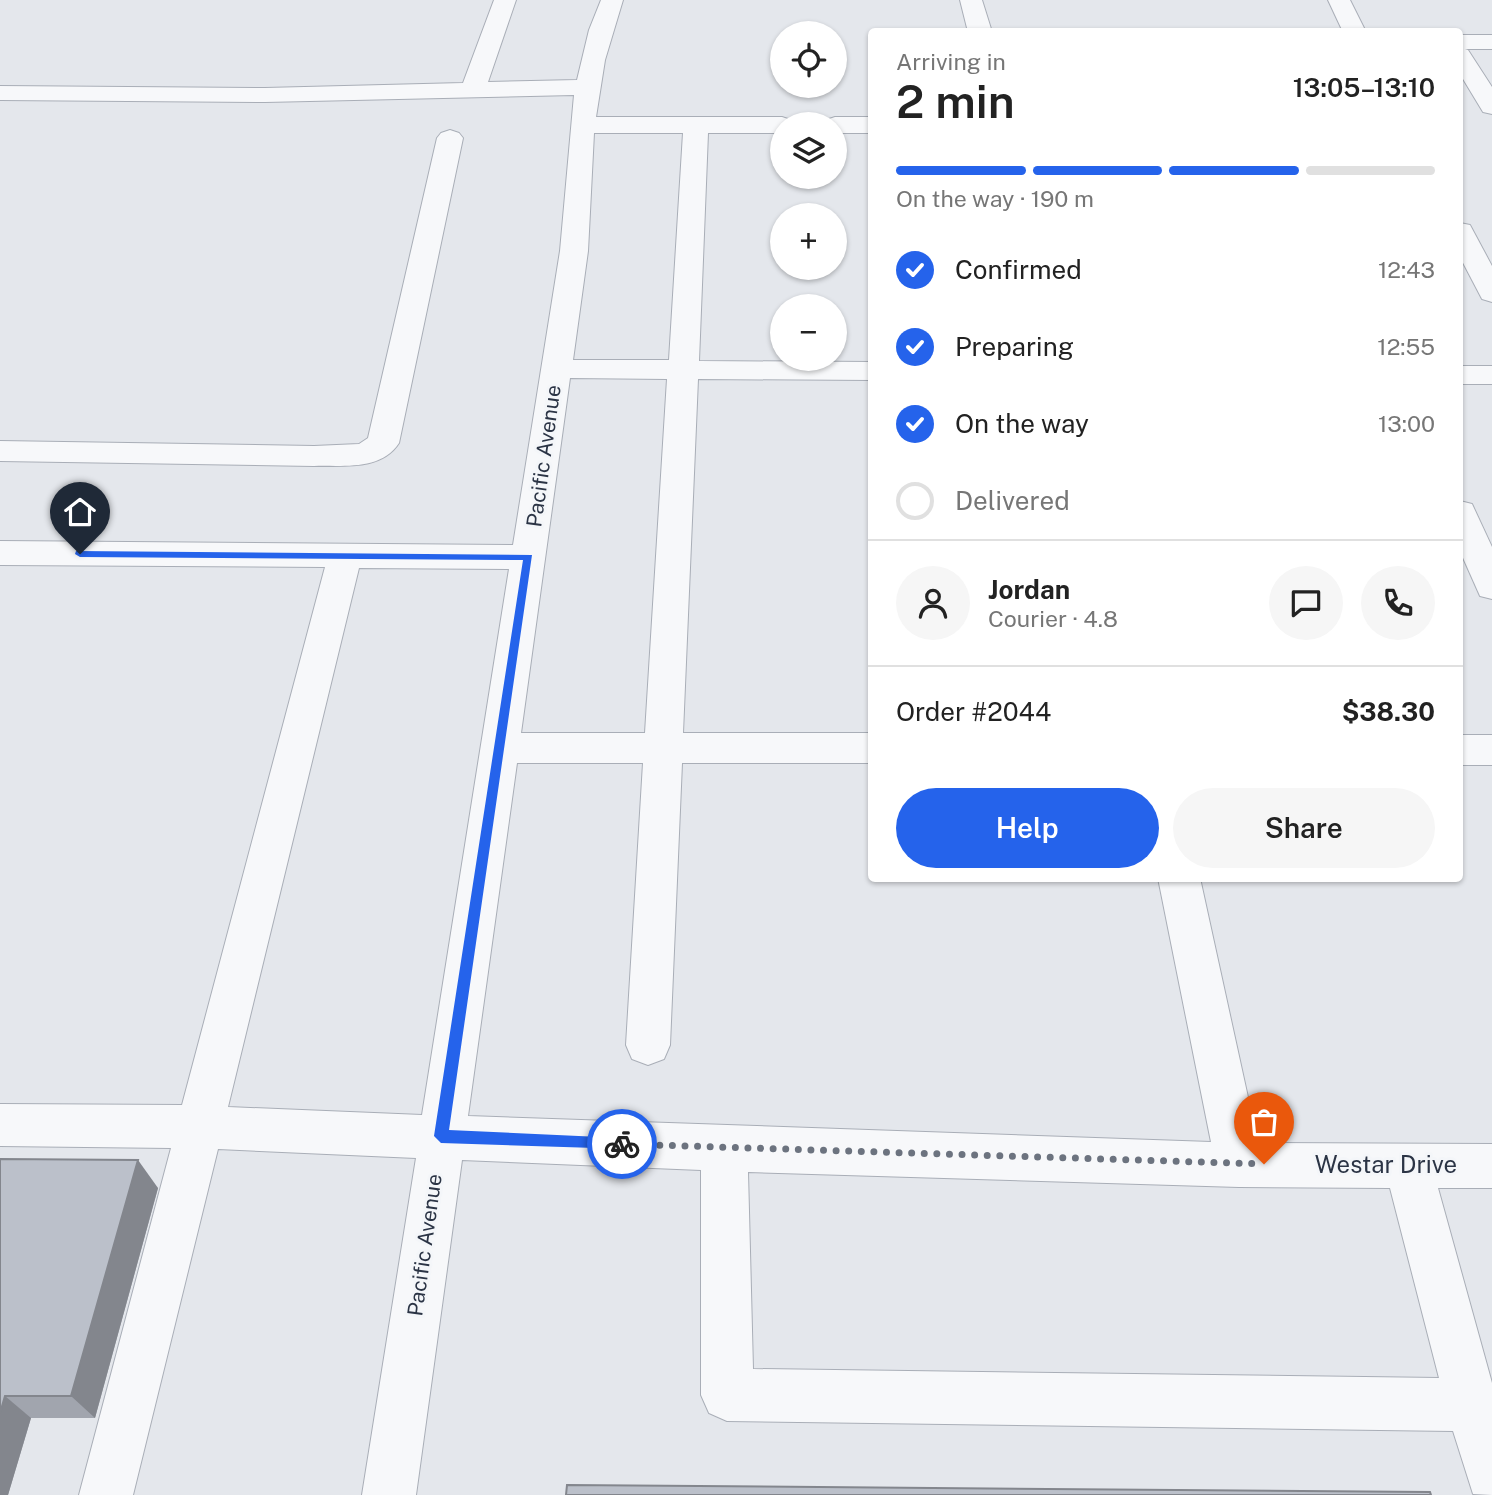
<!DOCTYPE html>
<meta charset="utf-8">
<style>
:root{--surface:#fff;--page:#f6f6f6;--text:#222;--muted:#767676;--line:#e0e0e0;--accent:#2563eb}
body{margin:0;font-family:"Public Sans",sans-serif;background:var(--page);color:var(--text);height:100vh;display:flex;flex-direction:column;font-size:26px;white-space:nowrap}
*{box-sizing:border-box;margin:0}
p{font-size:23px;color:var(--muted)}
.icon{flex:none;width:38px;height:38px;fill:none;stroke:currentColor;stroke-width:2;stroke-linecap:round;stroke-linejoin:round}
.map{position:relative;flex:1;overflow:hidden}
.side{position:absolute;left:868px;top:28px;width:595px;height:854px;display:flex;flex-direction:column;background:var(--surface);border-radius:7px;box-shadow:0 2px 5px #0004}
.side>*{flex:none}
.tools{position:absolute;left:770px;top:21px;display:grid;gap:14px}
.tools a{display:grid;place-items:center;width:77px;height:77px;border-radius:50%;background:var(--surface);box-shadow:0 2px 5px #0004;font-size:35px}
.pin{position:absolute;display:grid;place-items:center;width:60px;height:60px;color:#fff;margin:-72px -30px;border-radius:50% 50% 50% 0;rotate:-45deg;box-shadow:0 0 7px #0007}
.pin .icon{rotate:45deg}
.courier{position:absolute;display:grid;place-items:center;width:70px;height:70px;margin:-35px;border:5px solid #2563eb;border-radius:50%;background:#fff;color:#222;box-shadow:0 2px 9px #0007}
.overview em{font-style:normal;font-weight:600}
.overview div{display:flex;flex-direction:column-reverse}
.overview{display:flex;align-items:center;justify-content:space-between;height:119px;padding:0 28px}
h1{font-size:46px;font-weight:600;line-height:52px}
.bar{display:grid;grid-template-columns:repeat(4,1fr);gap:10px 7px;align-content:center;height:84px;padding:0 28px}
.bar i{height:9px;border-radius:5px;background:var(--line)}
.bar .selected{background:var(--accent)}
.bar p{grid-column:span 4}
.line{display:flex;align-items:center;gap:18px;padding:0 28px;border-top:2px solid var(--line)}
.line div{flex:1}
.round{display:grid;place-items:center;flex:none;width:74px;height:74px;border-radius:37px;background:var(--page)}
ol{padding:0 28px;list-style:none}
li{display:flex;align-items:center;gap:21px;height:77px}
li p{margin-inline-start:auto}
li .icon{padding:7px;border-radius:50%;background:var(--accent);color:#fff;stroke-width:4}
li:last-child{color:var(--muted)}
li i{width:38px;height:38px;border:4px solid var(--line);border-radius:50%}
.button{display:flex;gap:14px;margin-top:auto;padding:14px 28px}
.button a{flex:1;height:80px;border-radius:42px;background:var(--accent);color:#fff;font-size:28px;font-weight:600;line-height:80px;text-align:center}
.button a+a{background:var(--page);color:var(--text)}
.map>svg:first-child{display:block}
.lines{fill:none;stroke-linecap:round;stroke-linejoin:round}
.minor-casing{stroke:#a9aeb7;stroke-width:2}
.minor{fill:#f7f8fa;fill-rule:evenodd}
.wall{fill:#a1a5ae}
.shaded-wall{fill:#83868d}
.building{fill:#bbc0ca;stroke:#83868d;stroke-width:2}
.route{fill:#2563eb}
.done{stroke:#6c737f;stroke-width:7;stroke-dasharray:0 12.6}
.labels{text-anchor:middle;stroke-width:6;stroke-linejoin:round;paint-order:stroke}
.street-label{font-size:21px;fill:#2b3445;stroke:#f4f6f9}
.near-street-label{font-size:24px;fill:#2b3445;stroke:#f4f6f9}
</style>
<div class="map">
<svg width="1492" height="1495" viewBox="0 0 1492 1495">
<rect width="100%" height="100%" fill="#e4e7ec"/>
<g class="lines">
<defs>
<g id="minor">
<path d="M494 0H516L488 82 577 80 589 30 601 0H623L605 60 596 117H782L791 120 794 124H782V133H708L699 361 872 362V380L698 379 683 733H872V763H682L670 1045 664 1059 648 1065 632 1059 626 1045 643 763H517L468 1116 1211 1142 1158 878H1200L1258 1143 1492 1144V1188H1438L1492 1383V1495L1473 1494 1453 1431 727 1421 709 1413 701 1395V1170L462 1160 416 1495H362L416 1158 218 1149 133 1495H79L171 1148 0 1146V1104L182 1105 325 567 0 565V541L513 545 560 251 574 95 265 102 0 100V86L265 88 463 83ZM594 133H683L669 360H573L588 251ZM570 378 667 379 645 733H521ZM359 568 509 569 422 1115 228 1107ZM748 1172 1239 1187 1390 1188 1439 1378 753 1369Z"/>
<path d="M960 0H982L992 32H968Z"/>
<path d="M1328 0H1350L1366 32H1343Z"/>
<path d="M1460 35H1492V49H1465L1468 50 1492 87V114L1483 112 1460 74Z"/>
<path d="M835 117H872V133H835V124H823L826 120Z"/>
<path d="M450 130 459 133 463 138 399 443C381 471 343 465 314 466L0 461V441L314 446 359 444 368 438 437 138 441 133Z"/>
<path d="M1460 223 1470 225 1492 266V302L1482 299 1460 257Z"/>
<rect x="1460" y="366" width="32" height="18"/>
<path d="M1460 501 1472 504 1492 547V599L1480 596 1460 551Z"/>
<rect x="1460" y="735" width="32" height="30"/>
</g>
</defs>
<use href="#minor" class="minor-casing"/>
<use href="#minor" class="minor"/>
</g>
<path class="wall" d="M0 1159 158 1188 95 1418H31L8 1495H0Z"/>
<g class="shaded-wall">
<path d="M138 1160 158 1188 95 1418 71 1396Z"/>
<path d="M5 1396 31 1418 8 1495H0V1413Z"/>
</g>
<g class="building">
<path d="M0 1159 138 1160 71 1396H5L0 1413Z"/>
<path d="M567 1485 1430 1492 1431 1495H566Z"/>
</g>
<path class="route" d="M76 551 532 555 449 1130 622 1138 629 1144 627 1149 441 1143 434 1136 523 560 80 557 75 554Z"/>
<g class="lines">
<path class="done" d="M622 1144 1264 1164"/>
</g>
<g class="labels">
<g class="street-label">
<text transform="translate(544 456) rotate(-82)" y="7">Pacific Avenue</text>
<text transform="translate(425 1245) rotate(-82)" y="7">Pacific Avenue</text>
</g>
<g class="near-street-label">
<text x="1386" y="1173">Westar Drive</text>
</g>
</g>
</svg>
<div class="tools">
<a><svg class="icon" aria-label="locate" viewBox="0 0 24 24"><circle cx="12" cy="12" r="6"/><path d="M12 2v4M12 18v4M2 12h4M18 12h4"/></svg></a>
<a><svg class="icon" aria-label="layers" viewBox="0 0 24 24"><path d="M12 4l9 5-9 5-9-5zM3 14l9 5 9-5"/></svg></a>
<a>+</a>
<a>−</a>
</div>
<div class="pin" style="left:1264px;top:1164px;background:#ea580c"><svg class="icon" aria-label="bag" viewBox="0 0 24 24"><path d="M5 8h14l-1 12H6zM9 8a3 3 0 0 1 6 0"/></svg></div>
<div class="pin" style="left:80px;top:554px;background:#1f2937"><svg class="icon" aria-label="home" viewBox="0 0 24 24"><path d="M3 11l9-7 9 7M6 9v11h12V9"/></svg></div>
<div class="courier" style="left:622px;top:1144px"><svg class="icon" aria-label="bike" viewBox="0 0 24 24"><circle cx="6" cy="16" r="4"/><circle cx="18" cy="16" r="4"/><path d="M6 16l4-8h5l3 8M10 8l3 8H6M13 5h3"/></svg></div>
<section class="side">
<div class="overview"><div><h1>2 min</h1><p>Arriving in</p></div><em>13:05–13:10</em></div>
<div class="bar"><i class="selected"></i><i class="selected"></i><i class="selected"></i><i></i><p>On the way · 190 m</p></div>
<ol>
<li><svg class="icon" aria-label="check" viewBox="0 0 24 24"><path d="M5 12l5 5 9-10"/></svg>Confirmed<p>12:43</p></li>
<li><svg class="icon" aria-label="check" viewBox="0 0 24 24"><path d="M5 12l5 5 9-10"/></svg>Preparing<p>12:55</p></li>
<li><svg class="icon" aria-label="check" viewBox="0 0 24 24"><path d="M5 12l5 5 9-10"/></svg>On the way<p>13:00</p></li>
<li><i></i>Delivered</li>
</ol>
<div class="line" style="height:126px"><a class="round"><svg class="icon" aria-label="person" viewBox="0 0 24 24"><circle cx="12" cy="8" r="4"/><path d="M4 21q1-7 8-7t8 7"/></svg></a><div><b>Jordan</b><p>Courier · 4.8</p></div><a class="round"><svg class="icon" aria-label="chat" viewBox="0 0 24 24"><path d="M4 5h16v11H9l-5 4z"/></svg></a><a class="round"><svg class="icon" aria-label="phone" viewBox="0 0 24 24"><path d="M5 4h4l2 5-3 2q2 4 5 5l2-3 5 2v4C11 20 4 13 5 4z"/></svg></a></div>
<div class="line" style="height:91px"><div>Order #2044</div><b>$38.30</b></div>
<div class="button"><a>Help</a><a>Share</a></div>
</section>
</div>
